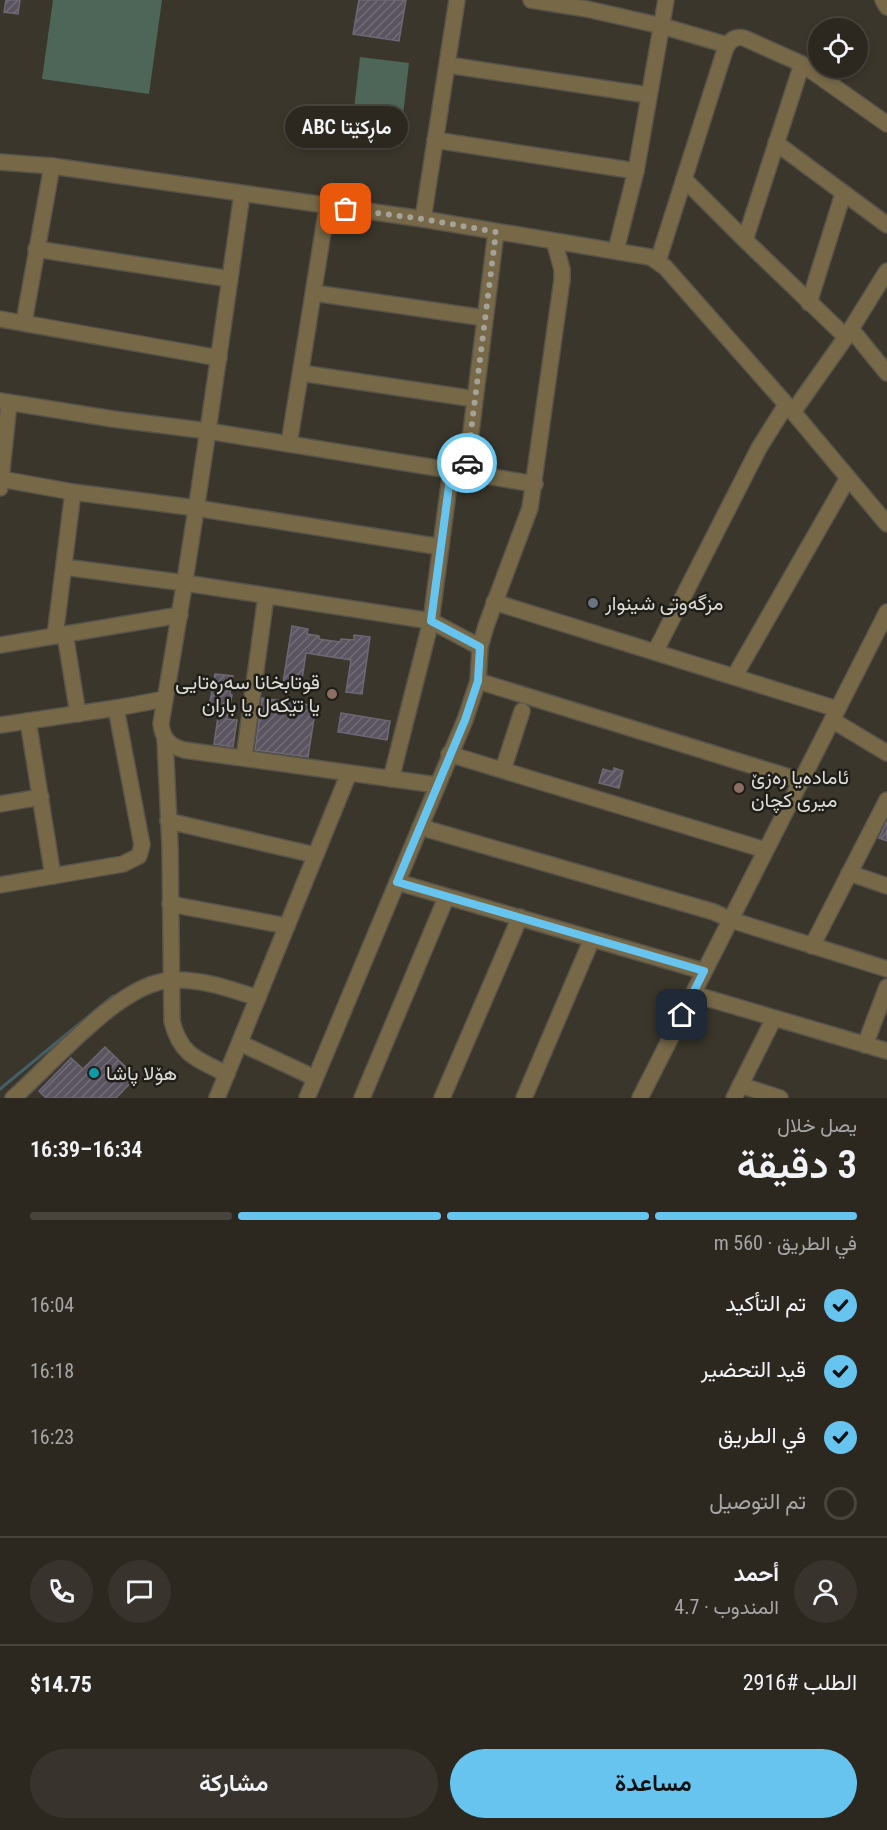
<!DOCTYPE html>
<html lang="ar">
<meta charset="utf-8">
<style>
:root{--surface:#2c2820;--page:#38342d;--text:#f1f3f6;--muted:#a6a6a5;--line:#48443e;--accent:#67c4ef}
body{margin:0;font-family:"Roboto Condensed",Vazirmatn,sans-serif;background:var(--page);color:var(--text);direction:rtl;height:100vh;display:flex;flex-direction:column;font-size:22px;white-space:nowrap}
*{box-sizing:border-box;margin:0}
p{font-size:20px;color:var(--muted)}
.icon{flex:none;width:33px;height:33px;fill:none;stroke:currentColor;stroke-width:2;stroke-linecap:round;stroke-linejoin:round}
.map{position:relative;height:1098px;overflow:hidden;direction:ltr}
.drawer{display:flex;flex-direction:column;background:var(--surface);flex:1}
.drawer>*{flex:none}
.tools{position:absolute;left:808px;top:18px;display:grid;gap:12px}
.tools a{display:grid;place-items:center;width:60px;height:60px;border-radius:50%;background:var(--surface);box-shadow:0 3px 9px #0003,0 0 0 2px var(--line);font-size:30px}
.pin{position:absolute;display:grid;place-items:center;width:51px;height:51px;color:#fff;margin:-26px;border-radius:12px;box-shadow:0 3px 9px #0006}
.courier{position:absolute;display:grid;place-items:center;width:60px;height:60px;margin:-30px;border:4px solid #67c4ef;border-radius:50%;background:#fff;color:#222;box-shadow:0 2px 8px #0007}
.bubble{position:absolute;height:42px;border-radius:21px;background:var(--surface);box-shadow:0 3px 9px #0003,0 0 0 2px var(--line);font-size:20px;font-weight:600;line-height:42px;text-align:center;direction:rtl}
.overview em{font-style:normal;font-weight:600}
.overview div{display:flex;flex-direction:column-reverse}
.overview{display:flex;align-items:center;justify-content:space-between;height:102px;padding:0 30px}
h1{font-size:39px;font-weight:600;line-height:45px}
.bar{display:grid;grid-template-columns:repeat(4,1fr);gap:9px 6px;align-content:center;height:72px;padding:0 30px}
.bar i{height:8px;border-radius:4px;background:var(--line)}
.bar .on{background:var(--accent)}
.bar p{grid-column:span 4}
.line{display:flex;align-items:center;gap:15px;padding:0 30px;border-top:2px solid var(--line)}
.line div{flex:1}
.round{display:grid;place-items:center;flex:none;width:63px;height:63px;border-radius:32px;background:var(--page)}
ol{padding:0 30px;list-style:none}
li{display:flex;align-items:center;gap:18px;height:66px}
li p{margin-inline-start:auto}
li .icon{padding:6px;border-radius:50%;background:var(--accent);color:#111;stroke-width:4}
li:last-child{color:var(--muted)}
li i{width:33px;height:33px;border:3px solid var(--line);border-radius:50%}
.action{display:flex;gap:12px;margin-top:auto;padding:12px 30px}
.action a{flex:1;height:69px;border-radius:36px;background:var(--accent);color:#111;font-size:24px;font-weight:600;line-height:69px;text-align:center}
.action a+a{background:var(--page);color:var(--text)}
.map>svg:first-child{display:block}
.green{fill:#4e6658}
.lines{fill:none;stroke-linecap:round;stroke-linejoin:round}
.stream{stroke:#436069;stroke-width:3}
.building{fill:url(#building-hatch);stroke:#6e6874;stroke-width:1.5}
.minor-casing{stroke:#58544a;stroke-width:18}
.minor{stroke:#776948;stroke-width:15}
.done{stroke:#a5a29a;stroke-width:6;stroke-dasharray:0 10.8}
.route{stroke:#67c4ef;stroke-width:8}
.worship-dot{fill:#6b7280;stroke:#1f1e19;stroke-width:2}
.education-dot{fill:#8d6e63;stroke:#1f1e19;stroke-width:2}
.culture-dot{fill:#0f9aa8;stroke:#1f1e19;stroke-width:2}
.labels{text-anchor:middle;stroke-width:5;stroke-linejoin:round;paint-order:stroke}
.poi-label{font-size:20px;fill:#dedcd5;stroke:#1f1e19;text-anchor:start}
</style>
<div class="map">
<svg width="887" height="1098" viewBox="0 0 887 1098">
<defs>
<pattern id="building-hatch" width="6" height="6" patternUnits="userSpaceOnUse" patternTransform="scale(1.5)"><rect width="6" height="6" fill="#5a5460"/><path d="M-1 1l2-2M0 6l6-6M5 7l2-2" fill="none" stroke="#716c76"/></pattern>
</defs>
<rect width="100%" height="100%" fill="#3a362b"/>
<g class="green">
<path d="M53 0H162L149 94 42 79Z"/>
<path d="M360 57 409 63 400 141 351 135Z"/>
</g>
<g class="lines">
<path class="stream" d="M0 1089 113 996"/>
</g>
<g class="building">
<path d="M6 0H20L18 14 4 12Z"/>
<path d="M359 0H406L399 41 353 34Z"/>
<path d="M292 626 308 629 307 634 319 636V639L340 642 341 639 354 640V635L370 637 362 694 346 692 351 660 306 653 301 686 283 683Z"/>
<path d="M215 674 233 676 230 694 232 695 227 719 237 720 233 747 214 744 219 709 209 707Z"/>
<path d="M262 698 316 706 308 757 255 750Z"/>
<path d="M341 713 390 721 387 740 338 732Z"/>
<path d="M614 768 623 771 619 788 599 783 603 769 613 772Z"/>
<path d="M887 821V841L879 838Z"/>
<path d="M105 1047 136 1077 116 1098H46L39 1091 71 1058 83 1069Z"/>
</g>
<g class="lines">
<defs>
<g id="minor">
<path d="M531 0 587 9 662 26 727 45"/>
<path d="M883 0 887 7"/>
<path d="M448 65 648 95"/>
<path d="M435 140 636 171"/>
<path d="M776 143 887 225"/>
<path d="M0 162 52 166 423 219 650 257 665 267 793 412 887 524"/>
<path d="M684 179 745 240 846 337"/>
<path d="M242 194C217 370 192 547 161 723 162 738 169 746 184 750L437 785"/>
<path d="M423 219 457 0"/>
<path d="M745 240 802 64"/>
<path d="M36 249 230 279"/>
<path d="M616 250 636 171 666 0"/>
<path d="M658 261 725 50C729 41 734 36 744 38L802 64 887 124"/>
<path d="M314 293 485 318"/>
<path d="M809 303 843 194"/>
<path d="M0 319 219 358"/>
<path d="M24 322 52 166"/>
<path d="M851 329 887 373"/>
<path d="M301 373 475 399"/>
<path d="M0 401 113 419 208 431 535 484"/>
<path d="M793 412 846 337 887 271"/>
<path d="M289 444 327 207"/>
<path d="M466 472 496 232"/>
<path d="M1 479 73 492 196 508 441 547"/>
<path d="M0 488 9 403"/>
<path d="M64 567 185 583 431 621 480 647"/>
<path d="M494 602 837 709"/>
<path d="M65 634 78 714"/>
<path d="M55 636 73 492"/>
<path d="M0 645 180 615"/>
<path d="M655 652 759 448 786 405"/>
<path d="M734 677 848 478"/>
<path d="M478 681 802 781"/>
<path d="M832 720 887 753"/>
<path d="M28 721 53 876"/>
<path d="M0 725 116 708 165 699"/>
<path d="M165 739 170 846 172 1021C180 1055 198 1060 227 1074"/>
<path d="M449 754 765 850"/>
<path d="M244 758 266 596"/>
<path d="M503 770 522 711"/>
<path d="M391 779 431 621 451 470"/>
<path d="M0 804 41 797"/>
<path d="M168 821 315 855"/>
<path d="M420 827 714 912 731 920 887 969"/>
<path d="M849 873 887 886"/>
<path d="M397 882 703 971"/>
<path d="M0 885 123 864 139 856 142 845 116 708"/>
<path d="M170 904 287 926"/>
<path d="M812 946 887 800"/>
<path d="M693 994 887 1051"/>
<path d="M240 1043 315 1078"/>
<path d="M865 1045 887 987"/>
<path d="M740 1085 780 1098"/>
<path d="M13 1098C52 1065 120 981 173 980 203 979 230 989 258 998"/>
<path d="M217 1098 349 773"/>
<path d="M307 1098 465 720 478 681 480 647 486 626 530 508 562 280V269L554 241"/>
<path d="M362 1098 446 898"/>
<path d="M442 1098 520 917"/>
<path d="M524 1098 592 939"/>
<path d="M640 1098 887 612"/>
<path d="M734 1098 774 1018"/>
</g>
</defs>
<use href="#minor" class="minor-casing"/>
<use href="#minor" class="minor"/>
</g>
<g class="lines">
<path class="done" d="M346 209 423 219 496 232 467 463"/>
<path class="route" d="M467 463 466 472 451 471 431 621 480 647 478 681 465 720 397 882 704 971 682 1015"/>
</g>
<circle class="worship-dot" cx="593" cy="603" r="6"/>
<g class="education-dot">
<circle cx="332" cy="694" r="6"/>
<circle cx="739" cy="788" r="6"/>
</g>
<circle class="culture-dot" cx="94" cy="1073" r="6"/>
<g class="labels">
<g class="poi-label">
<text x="605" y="610">مزگەوتی شينوار</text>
<text x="320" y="689" text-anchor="end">قوتابخانا سەرەتایی<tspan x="320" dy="23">یا تێکەل یا باران</tspan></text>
<text x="751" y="784">ئامادەيا رەزێ<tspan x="751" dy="23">ميرى كچان</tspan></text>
<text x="106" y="1080">هۆلا پاشا</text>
</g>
</g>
</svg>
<div class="tools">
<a><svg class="icon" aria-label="locate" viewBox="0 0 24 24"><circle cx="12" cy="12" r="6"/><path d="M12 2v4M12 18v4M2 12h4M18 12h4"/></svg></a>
</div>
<div class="pin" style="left:346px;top:209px;background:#ea580c"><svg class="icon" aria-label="bag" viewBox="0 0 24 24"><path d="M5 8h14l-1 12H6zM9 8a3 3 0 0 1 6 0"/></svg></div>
<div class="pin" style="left:682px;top:1015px;background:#1f2937"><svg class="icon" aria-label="home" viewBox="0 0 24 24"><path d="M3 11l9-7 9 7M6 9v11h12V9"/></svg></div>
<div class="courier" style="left:467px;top:463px"><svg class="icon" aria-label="car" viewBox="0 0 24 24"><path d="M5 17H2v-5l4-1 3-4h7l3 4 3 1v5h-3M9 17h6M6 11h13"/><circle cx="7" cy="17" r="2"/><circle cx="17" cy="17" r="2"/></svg></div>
<div class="bubble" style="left:285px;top:106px;width:123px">ماڕکێتا ABC</div>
</div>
<section class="drawer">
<div class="overview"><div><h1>3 دقيقة</h1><p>يصل خلال</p></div><em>16:34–16:39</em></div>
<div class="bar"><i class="on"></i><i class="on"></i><i class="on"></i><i></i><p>في الطريق · 560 m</p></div>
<ol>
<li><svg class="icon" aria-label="check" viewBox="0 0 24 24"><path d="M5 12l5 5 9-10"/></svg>تم التأكيد<p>16:04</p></li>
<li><svg class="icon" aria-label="check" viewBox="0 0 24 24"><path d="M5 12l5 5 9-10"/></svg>قيد التحضير<p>16:18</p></li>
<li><svg class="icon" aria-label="check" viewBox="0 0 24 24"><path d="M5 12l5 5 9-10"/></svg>في الطريق<p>16:23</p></li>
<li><i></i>تم التوصيل</li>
</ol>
<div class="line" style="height:108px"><a class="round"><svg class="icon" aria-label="person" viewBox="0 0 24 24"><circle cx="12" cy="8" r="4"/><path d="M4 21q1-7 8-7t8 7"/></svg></a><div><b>أحمد</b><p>المندوب · 4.7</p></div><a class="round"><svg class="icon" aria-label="chat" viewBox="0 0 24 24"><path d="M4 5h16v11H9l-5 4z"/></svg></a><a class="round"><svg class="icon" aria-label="phone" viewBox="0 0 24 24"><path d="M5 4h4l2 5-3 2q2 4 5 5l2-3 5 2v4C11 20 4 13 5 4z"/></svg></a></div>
<div class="line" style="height:78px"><div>الطلب #2916</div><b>$14.75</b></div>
<div class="action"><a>مساعدة</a><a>مشاركة</a></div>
</section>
